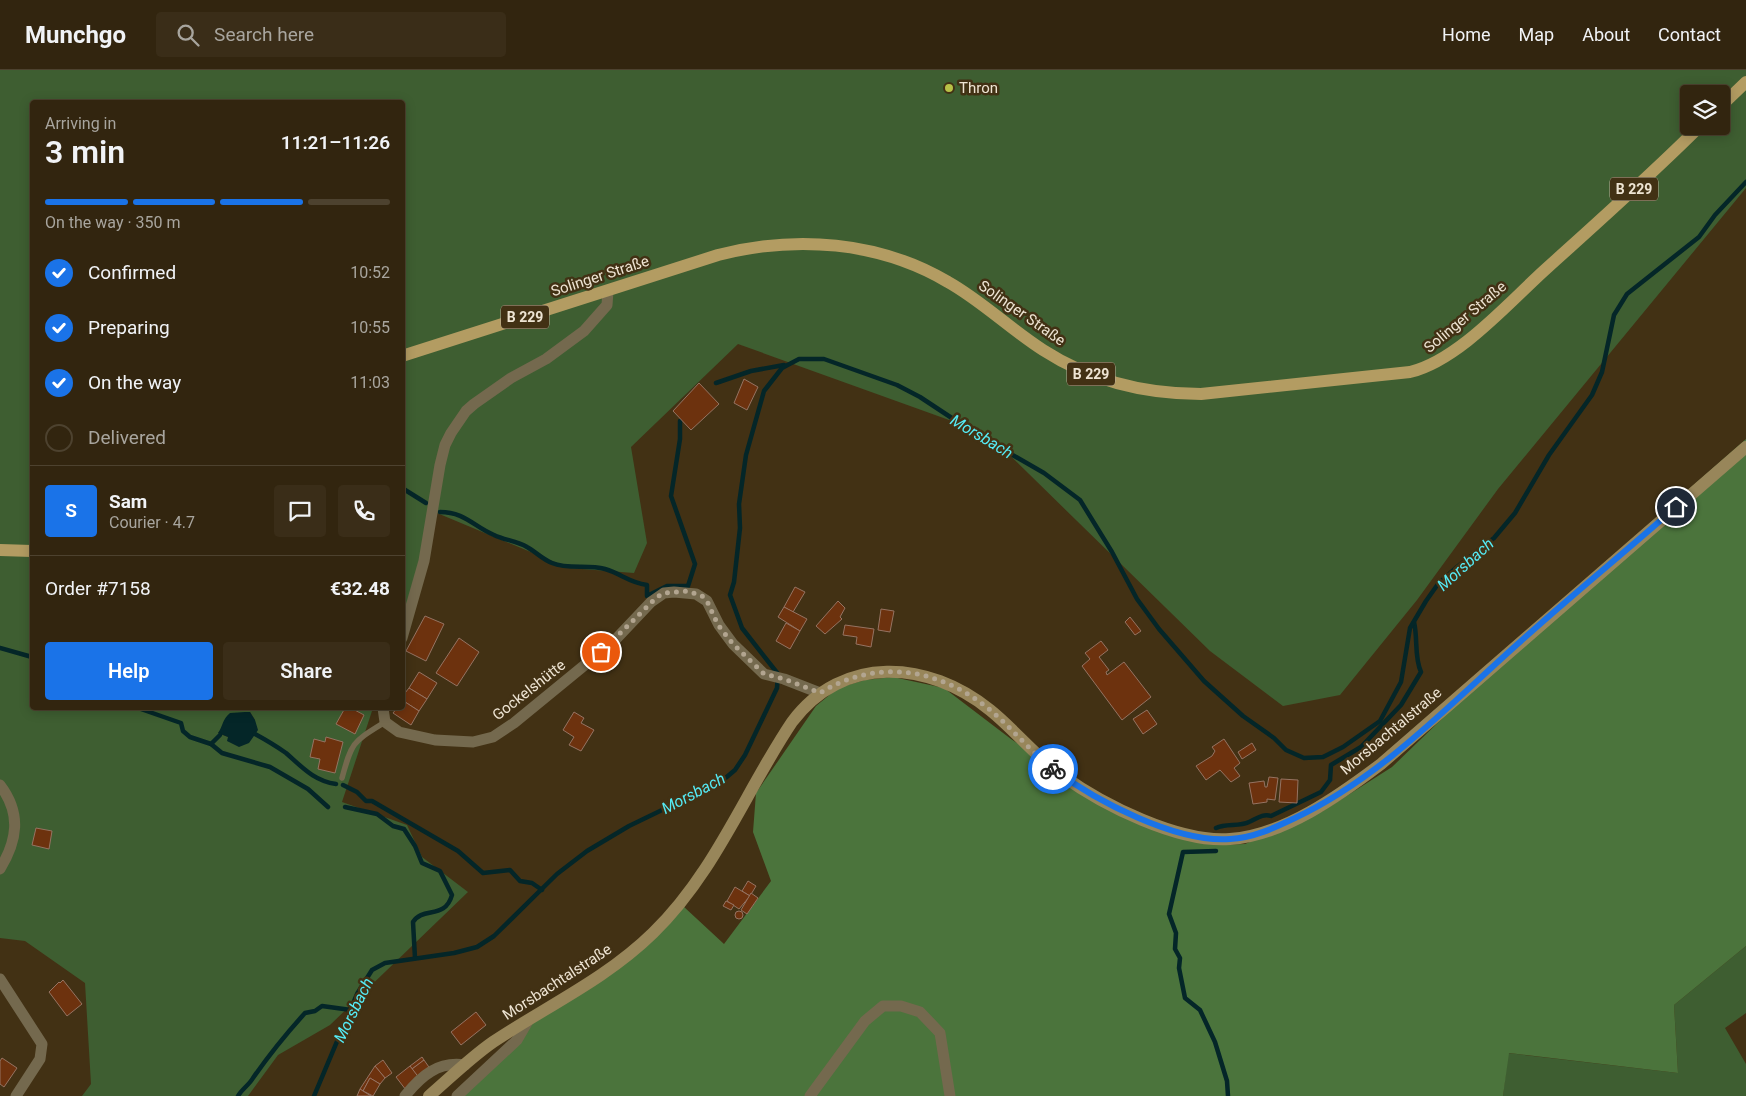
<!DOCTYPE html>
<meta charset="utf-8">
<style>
:root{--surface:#32250f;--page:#3a2d18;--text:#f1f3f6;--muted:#a8a59e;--line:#4d422f;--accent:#1a73e8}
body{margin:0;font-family:Roboto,sans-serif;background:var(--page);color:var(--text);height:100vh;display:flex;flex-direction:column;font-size:19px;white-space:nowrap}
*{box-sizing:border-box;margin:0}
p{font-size:16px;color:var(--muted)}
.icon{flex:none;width:28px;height:28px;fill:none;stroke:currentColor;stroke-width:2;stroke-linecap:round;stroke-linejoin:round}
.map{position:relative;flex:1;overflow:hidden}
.details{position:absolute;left:30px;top:30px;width:375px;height:610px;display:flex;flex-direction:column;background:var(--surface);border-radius:5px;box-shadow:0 2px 12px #0003,0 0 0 1px var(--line)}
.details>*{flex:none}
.tools{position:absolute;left:1680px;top:15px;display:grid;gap:10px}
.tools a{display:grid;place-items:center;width:50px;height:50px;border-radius:5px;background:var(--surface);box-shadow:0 2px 12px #0003,0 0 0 1px var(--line);font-size:25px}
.pin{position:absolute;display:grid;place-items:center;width:42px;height:42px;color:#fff;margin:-21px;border:2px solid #fff;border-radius:50%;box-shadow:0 1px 5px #0007}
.courier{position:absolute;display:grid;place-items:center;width:50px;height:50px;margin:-25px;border:4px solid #1a73e8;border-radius:50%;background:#fff;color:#222;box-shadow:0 1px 6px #0007}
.overview em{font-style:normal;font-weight:600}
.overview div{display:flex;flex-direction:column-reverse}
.overview{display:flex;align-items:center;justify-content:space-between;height:85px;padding:0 15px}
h1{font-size:32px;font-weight:600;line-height:38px}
.bar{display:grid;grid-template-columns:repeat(4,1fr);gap:8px 5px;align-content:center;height:60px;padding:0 15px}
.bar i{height:6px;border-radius:4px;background:var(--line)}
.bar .selected{background:var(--accent)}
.bar p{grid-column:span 4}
.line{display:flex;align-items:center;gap:12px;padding:0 15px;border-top:1px solid var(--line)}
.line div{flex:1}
.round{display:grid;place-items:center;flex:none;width:52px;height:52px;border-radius:5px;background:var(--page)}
ol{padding:0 15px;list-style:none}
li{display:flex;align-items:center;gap:15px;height:55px}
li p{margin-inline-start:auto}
li .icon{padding:5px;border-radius:50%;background:var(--accent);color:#fff;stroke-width:4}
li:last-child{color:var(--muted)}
li i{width:28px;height:28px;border:2px solid var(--line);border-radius:50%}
.button{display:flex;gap:10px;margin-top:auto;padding:10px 15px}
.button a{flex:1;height:58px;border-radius:5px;background:var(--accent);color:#fff;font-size:20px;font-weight:600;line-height:58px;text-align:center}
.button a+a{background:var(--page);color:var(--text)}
header{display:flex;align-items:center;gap:30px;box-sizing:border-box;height:70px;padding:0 25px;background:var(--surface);border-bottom:1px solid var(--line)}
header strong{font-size:24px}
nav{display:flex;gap:28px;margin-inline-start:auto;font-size:18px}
.search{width:350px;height:45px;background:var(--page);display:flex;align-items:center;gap:12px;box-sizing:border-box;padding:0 18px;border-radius:5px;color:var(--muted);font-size:19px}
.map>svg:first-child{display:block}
.green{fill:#3e5e31;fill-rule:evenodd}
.forest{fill:#4b743c}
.water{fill:#042628}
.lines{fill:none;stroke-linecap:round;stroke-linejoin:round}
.stream{stroke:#042628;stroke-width:4.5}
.building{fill:#6d320e;stroke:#957362}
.service{stroke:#74694e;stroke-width:5.5}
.minor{stroke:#74694e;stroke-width:11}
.secondary{stroke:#98865a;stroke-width:12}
.primary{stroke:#b39c62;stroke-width:12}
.done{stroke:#b2a590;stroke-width:5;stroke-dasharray:0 9}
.route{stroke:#1a73e8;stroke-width:6}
.poi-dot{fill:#b8c147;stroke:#423114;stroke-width:2}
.labels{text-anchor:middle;stroke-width:5;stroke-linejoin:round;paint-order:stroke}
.shield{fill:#423114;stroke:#baae9a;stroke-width:1}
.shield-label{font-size:14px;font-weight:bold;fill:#eee4d3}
.poi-label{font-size:15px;fill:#eee4d3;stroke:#423114;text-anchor:start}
.street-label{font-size:15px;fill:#eee4d3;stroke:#423114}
.water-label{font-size:16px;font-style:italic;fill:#55ebf5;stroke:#423114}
</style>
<header>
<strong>Munchgo</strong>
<div class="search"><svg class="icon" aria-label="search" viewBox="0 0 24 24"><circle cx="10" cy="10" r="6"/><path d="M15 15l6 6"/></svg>Search here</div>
<nav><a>Home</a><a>Map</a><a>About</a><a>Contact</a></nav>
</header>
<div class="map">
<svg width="1746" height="1026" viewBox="0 0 1746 1026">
<rect width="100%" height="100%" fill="#423114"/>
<g class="green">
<path d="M0 0H1746V118L1498 419 1417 530 1340 625 1283 636 1210 581 988 364 738 274 631 377 647 473 634 503 569 498 437 443 403 546 402 32H32V638H373L342 732 407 755 422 787 468 822 330 955 278 985 248 1026H82L91 1014 85 913 25 871 0 868ZM1689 24H1721V56H1689ZM245 642H250L255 650 228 667 218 663Z"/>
<path d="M1746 876V943L1725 958 1746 994V1026H1503L1508 983 1678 1003 1674 935Z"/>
</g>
<path class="forest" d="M1746 369V876L1674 935 1678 1003 1509 983 1503 1026H453L539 944 628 884 683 836 724 874 771 811 753 762 756 723 816 636 838 618 865 610 893 607 944 618 1011 669 1092 723 1180 767 1220 775 1245 774 1323 741 1392 697 1477 615 1524 564Z"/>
<path class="water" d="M245 642H250L255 650 258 660 249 673 239 677 227 671 228 667 218 663C223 656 222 650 230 643Z"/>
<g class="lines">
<g class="stream">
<path d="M716 313 751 301 784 295"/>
<path d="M402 418 426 433"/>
<path d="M440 442C465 442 474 457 494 465 504 470 517 471 527 477 536 482 542 489 552 493 569 500 587 494 605 499 622 504 628 512 647 515V526L667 516H688L695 494 671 426 680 369V351"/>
<path d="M0 578 32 587"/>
<path d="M138 638 181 653 183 661 190 667 211 674 222 683 270 697 308 719 328 737"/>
<path d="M255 664C266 670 276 676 286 683 302 697 314 711 336 714"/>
<path d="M211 674 220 665"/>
<path d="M343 715 357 722 366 731H372L458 781 483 803 510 800 520 811 532 813 542 820"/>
<path d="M345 737 377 744 393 756 404 759 415 776 422 793 440 801 452 825C445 850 423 836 413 852L415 888"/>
<path d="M1216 758C1226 753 1239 757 1249 752 1256 749 1263 743 1271 746L1321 722 1330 710 1331 695 1361 677 1401 635 1421 602C1414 587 1418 569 1414 552"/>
<path d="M1216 781 1183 782 1169 844 1176 863 1175 879 1180 888 1179 898 1185 928 1200 940 1215 972 1227 1011 1228 1026"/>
<path d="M238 1026C242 1019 249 1015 253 1008 269 985 286 964 305 943L315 941 322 936 351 940"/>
<path d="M314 1026 357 924 372 900 385 893 454 883 477 877 494 866 557 804 587 781 629 756 722 711 735 700 745 685 777 618 778 604 742 558 730 525 734 512 740 458 739 434 746 385 764 321 782 298 799 289H824L897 315 920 327 976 364 1044 403 1080 430 1112 482 1137 529 1159 559 1204 611 1243 646 1274 668 1286 680 1304 688 1323 687 1343 677 1380 651 1401 612 1410 558 1426 531 1438 514 1457 497 1494 468 1515 443 1549 385 1592 325 1602 302 1614 245 1627 224 1699 167 1715 145 1746 112"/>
</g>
</g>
<g class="building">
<path d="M744 309 758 317 747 340 734 333Z"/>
<path d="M699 313 719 334 691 360 673 341Z"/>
<path d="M795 517 805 522 793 542 784 537Z"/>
<path d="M838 531 845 538 840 547 842 549 825 564 816 556Z"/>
<path d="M784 537 807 549 800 561 778 547Z"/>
<path d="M881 539 894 541 890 562 878 560Z"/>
<path d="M425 546 444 554 426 591 406 581Z"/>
<path d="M1130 547 1141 561 1135 565 1125 552Z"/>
<path d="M786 553 800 561 790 579 776 571Z"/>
<path d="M845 555 874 559 871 577 856 574 857 567 843 565Z"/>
<path d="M459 568 479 582 457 616 436 603Z"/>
<path d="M1101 571 1108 580 1099 587 1109 600 1106 602 1107 605 1124 592 1151 627 1122 650 1082 596 1090 589 1085 583Z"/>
<path d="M419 602 437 613 427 629 409 618Z"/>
<path d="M409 618 427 629 419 641 402 630V622L405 623Z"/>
<path d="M402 630 419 641 411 655 393 643 397 638H402Z"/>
<path d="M345 638H351L364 645 355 664 336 654Z"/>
<path d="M1147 640 1157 654 1143 664 1133 649Z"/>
<path d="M574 642 584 648 581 653 594 660 581 681 569 675 574 667 563 660Z"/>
<path d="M326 667 343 672 335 703 318 699 320 689 310 687 314 669 325 672Z"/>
<path d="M1224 669 1240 693 1234 698 1240 706 1231 712 1220 700 1206 710 1196 696 1212 686 1215 681 1212 677Z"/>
<path d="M1252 673 1256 680 1242 689 1238 682Z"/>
<path d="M1269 707 1278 708 1275 730 1267 729V732L1253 734 1249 713 1264 711 1265 717H1267Z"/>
<path d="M1281 709 1298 710 1297 733 1279 732Z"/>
<path d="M36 758 52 761 49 779 32 775Z"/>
<path d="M748 811 756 816 750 826 742 821Z"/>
<path d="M735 817 750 826 739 839 727 831Z"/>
<path d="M751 823 758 828 747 844 741 840Z"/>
<path d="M726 831 734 835 731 840 723 836Z"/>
<circle cx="739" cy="845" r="4"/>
<path d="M63 910 82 934 67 946 49 922 59 912 60 913Z"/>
<path d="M476 942 486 955 461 975 451 962Z"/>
<path d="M422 987 424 990 412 999 410 996Z"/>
<path d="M2 988 17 998 4 1017 0 1014V991Z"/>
<path d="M383 990 392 1003 385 1008 375 996Z"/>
<path d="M424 990 431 1000 419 1009 412 999Z"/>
<path d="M375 996 385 1008 380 1014 370 1008 363 1021 360 1019Z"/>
<path d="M410 996 420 1009 406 1020 396 1007Z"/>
<path d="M370 1008 380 1014 373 1026 363 1021Z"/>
<path d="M360 1019 363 1021 371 1026H357Z"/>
</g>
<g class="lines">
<path class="service" d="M342 708C352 671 353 672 385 652"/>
<g class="minor">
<path d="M402 568 424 491 440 395 445 375 451 363 466 341 474 334 511 308 546 289 584 261 607 235 608 221"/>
<path d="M383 638 385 652 399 662 435 670 473 672 493 667 514 653 586 594 616 569 651 532 664 523 674 522 696 524 707 531 719 555 733 574 764 604 784 609 820 623"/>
<path d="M0 715C22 744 17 771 0 799"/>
<path d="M0 909 42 974 40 989 16 1026"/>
<path d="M405 1026C421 1006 438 991 465 995"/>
<path d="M457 1026 517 970 528 951"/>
<path d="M810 1026 865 951 883 936H901L920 942 940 963 950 1026"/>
</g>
<path class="secondary" d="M429 1026C450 1008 470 988 493 972 547 936 606 909 653 863 715 803 745 722 792 652 843 584 928 590 990 640 1015 660 1036 687 1063 706 1103 735 1179 773 1230 769 1283 766 1340 725 1381 694L1746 377"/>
<g class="primary">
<path d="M1721 36 1746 12"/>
<path d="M402 286 718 185C795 165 879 171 948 212 982 231 1010 259 1043 280 1091 311 1145 324 1201 324L1410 302C1459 290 1509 232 1547 198 1599 151 1651 105 1700 56"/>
<path d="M0 480 32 481"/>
</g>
</g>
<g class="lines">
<path class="done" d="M601 582 657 527 664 523 688 521 702 526 707 531 718 555 733 574 764 604 784 609 820 623C877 588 938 598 989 639 1012 658 1030 681 1053 699"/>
<path class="route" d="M1053 699C1096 731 1176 773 1230 769 1253 768 1274 758 1295 748 1382 707 1450 634 1521 571 1572 525 1625 482 1676 437"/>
</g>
<circle class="poi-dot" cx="949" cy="18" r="5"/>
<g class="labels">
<g class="shield">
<rect x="1610" y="107.5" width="48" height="23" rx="4"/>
<rect x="501" y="235.5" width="48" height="23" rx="4"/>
<rect x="1067" y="292.5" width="48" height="23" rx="4"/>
</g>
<g class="shield-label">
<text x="1634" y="124">B 229</text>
<text x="525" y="252">B 229</text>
<text x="1091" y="309">B 229</text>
</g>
<g class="poi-label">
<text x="959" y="23">Thron</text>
</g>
<g class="street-label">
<text transform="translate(600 206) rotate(-18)" y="5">Solinger Straße</text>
<text transform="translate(1022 243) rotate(35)" y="5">Solinger Straße</text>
<text transform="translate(1465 247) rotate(-40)" y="5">Solinger Straße</text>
<text transform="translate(529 620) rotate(-38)" y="5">Gockelshütte</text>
<text transform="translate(1391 661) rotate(-40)" y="5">Morsbachtalstraße</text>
<text transform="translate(557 912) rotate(-33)" y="5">Morsbachtalstraße</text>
</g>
<g class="water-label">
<text transform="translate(982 366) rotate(31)" y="6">Morsbach</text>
<text transform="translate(1465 494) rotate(-42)" y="6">Morsbach</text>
<text transform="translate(693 723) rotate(-28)" y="6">Morsbach</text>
<text transform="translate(353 940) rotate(-64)" y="6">Morsbach</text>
</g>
</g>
</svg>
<div class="tools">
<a><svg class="icon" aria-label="layers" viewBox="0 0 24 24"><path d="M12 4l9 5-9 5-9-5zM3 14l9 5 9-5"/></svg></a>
</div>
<div class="pin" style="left:601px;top:582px;background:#ea580c"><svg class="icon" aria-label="bag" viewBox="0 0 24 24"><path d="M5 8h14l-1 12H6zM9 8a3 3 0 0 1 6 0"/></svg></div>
<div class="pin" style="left:1676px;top:437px;background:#1f2937"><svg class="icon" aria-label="home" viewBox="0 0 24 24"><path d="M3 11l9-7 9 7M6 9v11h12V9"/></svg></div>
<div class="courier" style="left:1053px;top:699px"><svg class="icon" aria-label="bike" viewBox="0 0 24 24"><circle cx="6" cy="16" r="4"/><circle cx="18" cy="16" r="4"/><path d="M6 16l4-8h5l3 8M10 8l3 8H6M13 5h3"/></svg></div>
<section class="details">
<div class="overview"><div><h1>3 min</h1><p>Arriving in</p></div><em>11:21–11:26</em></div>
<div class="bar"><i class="selected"></i><i class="selected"></i><i class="selected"></i><i></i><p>On the way · 350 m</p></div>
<ol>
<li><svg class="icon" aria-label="check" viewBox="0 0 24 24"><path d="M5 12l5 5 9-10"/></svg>Confirmed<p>10:52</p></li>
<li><svg class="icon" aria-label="check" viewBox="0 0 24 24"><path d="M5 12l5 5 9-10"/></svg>Preparing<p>10:55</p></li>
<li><svg class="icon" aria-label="check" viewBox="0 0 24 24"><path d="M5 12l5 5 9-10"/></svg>On the way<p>11:03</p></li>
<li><i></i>Delivered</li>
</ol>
<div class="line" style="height:90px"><b class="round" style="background:var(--accent);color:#fff">S</b><div><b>Sam</b><p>Courier · 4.7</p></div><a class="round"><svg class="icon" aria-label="chat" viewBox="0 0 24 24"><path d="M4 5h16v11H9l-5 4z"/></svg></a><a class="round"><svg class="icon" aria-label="phone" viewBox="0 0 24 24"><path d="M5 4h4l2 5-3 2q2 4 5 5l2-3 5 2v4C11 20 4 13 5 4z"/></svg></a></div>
<div class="line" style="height:65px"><div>Order #7158</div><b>€32.48</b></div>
<div class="button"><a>Help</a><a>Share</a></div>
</section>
</div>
